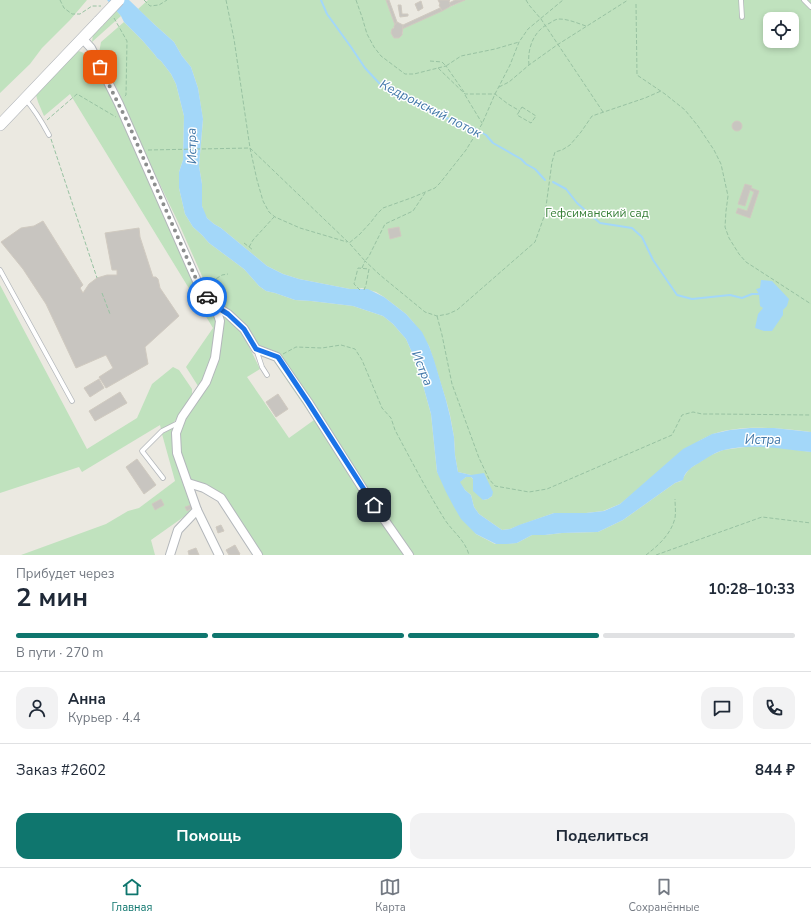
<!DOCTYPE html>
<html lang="ru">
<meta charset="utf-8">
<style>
:root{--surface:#fff;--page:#f2f2f3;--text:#1f2937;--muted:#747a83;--line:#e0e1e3;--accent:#0f766e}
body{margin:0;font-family:"Nunito Sans",sans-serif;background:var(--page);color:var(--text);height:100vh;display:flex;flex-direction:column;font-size:15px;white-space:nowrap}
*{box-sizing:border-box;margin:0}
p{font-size:13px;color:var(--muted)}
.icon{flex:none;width:22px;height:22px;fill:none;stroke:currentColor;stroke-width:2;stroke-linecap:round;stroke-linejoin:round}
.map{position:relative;height:555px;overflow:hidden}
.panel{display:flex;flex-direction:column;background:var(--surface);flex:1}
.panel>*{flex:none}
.buttons{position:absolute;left:763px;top:12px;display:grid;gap:8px}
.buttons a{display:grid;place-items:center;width:36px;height:36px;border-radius:8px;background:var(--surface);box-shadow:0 2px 6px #0003;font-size:20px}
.pin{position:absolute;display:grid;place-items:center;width:34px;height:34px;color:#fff;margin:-17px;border-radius:8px;box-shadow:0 2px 6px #0006}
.courier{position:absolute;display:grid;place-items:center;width:40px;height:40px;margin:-20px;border:3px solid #1a73e8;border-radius:50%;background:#fff;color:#222;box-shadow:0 1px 5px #0007}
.summary em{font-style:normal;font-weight:700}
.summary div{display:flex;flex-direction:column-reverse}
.summary{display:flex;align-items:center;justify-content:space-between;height:68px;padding:0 16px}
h1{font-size:26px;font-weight:700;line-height:30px}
.bar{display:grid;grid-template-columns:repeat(4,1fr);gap:6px 4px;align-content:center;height:48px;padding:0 16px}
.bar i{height:5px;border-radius:3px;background:var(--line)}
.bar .current{background:var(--accent)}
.bar p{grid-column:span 4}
.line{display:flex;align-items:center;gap:10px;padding:0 16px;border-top:1px solid var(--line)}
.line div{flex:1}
.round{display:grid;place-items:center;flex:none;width:42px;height:42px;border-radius:12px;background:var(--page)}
.button{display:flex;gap:8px;margin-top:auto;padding:8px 16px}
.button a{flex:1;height:46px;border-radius:12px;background:var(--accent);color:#fff;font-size:16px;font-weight:700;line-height:46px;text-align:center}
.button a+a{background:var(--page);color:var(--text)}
.menu{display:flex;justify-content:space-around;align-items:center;height:56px;border-top:1px solid var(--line);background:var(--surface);font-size:11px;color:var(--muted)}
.menu a{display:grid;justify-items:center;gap:2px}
.menu .current{color:var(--accent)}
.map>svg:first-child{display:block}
.green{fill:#c0e2be;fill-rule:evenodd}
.water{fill:#a3d7f9}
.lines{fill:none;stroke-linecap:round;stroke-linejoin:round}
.stream{stroke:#a3d7f9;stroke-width:2}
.building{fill:#c8c5c0;stroke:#d0cac0}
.lane-casing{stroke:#b3b7bb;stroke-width:5.5}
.street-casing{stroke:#b3b7bb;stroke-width:10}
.secondary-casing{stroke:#b2b6bb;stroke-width:12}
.path{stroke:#98c2a2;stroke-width:1;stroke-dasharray:4 2;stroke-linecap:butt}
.lane{stroke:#fff;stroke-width:4}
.street{stroke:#fff;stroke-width:8}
.secondary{stroke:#fff;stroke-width:11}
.secondary-bridge-casing{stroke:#b2b6bb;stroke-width:12;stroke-linecap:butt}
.secondary-bridge{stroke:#fff;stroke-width:11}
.done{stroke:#8c8e8e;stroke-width:4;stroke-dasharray:0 7.2}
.route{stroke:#1a73e8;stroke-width:5}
.labels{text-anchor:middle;stroke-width:3;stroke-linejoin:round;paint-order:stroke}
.park-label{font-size:12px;fill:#398039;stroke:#fff}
.water-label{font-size:13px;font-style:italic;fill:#4278a9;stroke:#fff}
</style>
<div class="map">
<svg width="811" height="555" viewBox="0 0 811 555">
<rect width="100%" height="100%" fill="#ebe9e1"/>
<g class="green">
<path d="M0 0H87L70 20 42 48 30 64 0 93Z"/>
<path d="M148 0H386L395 25 391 33 394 38H399C402 35 404 33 402 29L465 0H811V432C781 428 742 424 713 434 708 436 703 439 699 441L620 504 603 511 586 513H554L520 525 510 529 502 530 479 514 474 507 471 495 465 490 459 482 466 477H471L473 479 483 500 488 499 492 496 471 475 458 472 455 455 454 437 450 415 446 400 429 346 413 322 406 314 384 297 376 292 362 288 357 289H350L299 279 283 274 267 266 221 228 214 224 207 218 204 213 202 206V184L199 166 203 120 198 88 191 67 182 56 174 42 155 25 138 9ZM770 19H792V41H770Z"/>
<path d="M116 10 121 16 92 42 93 34Z"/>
<path d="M124 22 142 40 155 55 157 58 161 61 171 74 176 84 184 116 183 160 179 172V188L185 214 193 227 202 235 209 243 244 269 259 286 266 291 275 293 295 300 311 301 353 306 383 316 393 324 406 339 414 357 421 378 431 414 437 472 476 534 495 544 517 543 532 535H545L562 533 598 532 623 520 675 483 681 481 689 469 709 456 723 450 745 447H776L811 452V555H413L370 494 279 355 263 350 219 305 210 294 179 224 153 170 124 106 121 97 99 53 101 42Z"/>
<path d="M79 51C89 55 92 59 98 67L196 280 195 288 193 295 70 94 44 116 38 102 36 95 74 54Z"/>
<path d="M0 285 87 449 137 418 152 384 173 367 179 370 192 389V396L178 417 173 423 161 429 160 425 82 472 79 467 0 493Z"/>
<path d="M201 295 215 317V338L212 357 204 380 198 386 186 367 213 328 197 302Z"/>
<path d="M219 310 241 330 260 369 247 377 289 438 314 420 273 360 290 380 405 555H262L224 497 190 483 180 453 178 436 185 418 208 384Z"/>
<path d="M175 427 172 442 183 483 192 508V511L151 540 155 555H21L106 524 128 511 139 508 175 481 162 434Z"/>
</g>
<g class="water">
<path d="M107 0H129L155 25 174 42 182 56 191 67 198 88 203 119 199 166 202 184V206L205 213 207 218 214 224 221 228 267 266 283 274 299 279 350 289H368L384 297 406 314 422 332 429 346 434 360 446 400 450 416 454 437 455 455 458 472 471 475 484 473 493 492 492 496 488 499 483 500 473 491V479L471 477H466L460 482 465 490 471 495 474 507 479 514 502 530 510 529 519 525 554 513H586L604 511 620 504 683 449 712 434 730 430 750 428H774L811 432V452C782 449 753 443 724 450 715 452 707 458 699 463 692 467 685 471 683 480L675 483 623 520 598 532 562 533 545 535H532L517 543 507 544H496L476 534 461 519 454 507 446 492 437 472 431 414 421 378 414 357 406 339 393 324 383 316 353 306 311 301 295 300 275 293 266 291 259 286 244 269 209 243 202 235 193 227 185 214 179 188V172L183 160 184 116 176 84 171 74 161 61 157 58 155 55 142 40 124 22 121 16Z"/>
<path d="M761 280 772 281 789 299 787 306 783 310V315L772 331H764L755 328 758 314 763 308 760 306 759 294 756 289 760 288Z"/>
</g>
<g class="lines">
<g class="stream">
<path d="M321 0 327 14 351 47 365 68 380 84 391 89 409 100 457 123 472 127 486 135 493 143 521 159 526 164 535 169 545 180"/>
<path d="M553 182 566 189 577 203 600 223 632 228 642 237 653 260 677 295 692 299 730 295 742 298 752 294H760"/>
</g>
</g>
<g class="building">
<path d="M386 0H389L397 22 395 25Z"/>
<path d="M438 0H450L449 1 451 6 442 11 439 5 440 4Z"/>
<path d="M455 0H465L451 6 449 3Z"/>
<path d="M421 1 423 8 418 11 415 4Z"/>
<path d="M398 5H401L402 14H408V16L400 17Z"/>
<path d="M440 8 442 11 402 29 403 25Z"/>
<path d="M397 22 403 25 402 35 399 38H394L391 33 392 29 394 28V26Z"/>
<circle cx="737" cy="126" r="5"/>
<path d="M745 184 752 186 751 188 759 191 750 218 736 213 738 208 747 211 754 192 750 190 745 206 738 204Z"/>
<path d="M43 221 83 285 80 288 83 293 89 284 97 278 107 275H117V270H112L105 233 139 228 140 237 153 277H156L158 279 160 288 179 316 145 347 148 364 106 388 99 377 113 368 106 355 76 368 46 304 23 269 1 242 21 228 34 226Z"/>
<path d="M399 227 401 236 390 239 388 229Z"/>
<path d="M99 379 104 388 90 397 84 388Z"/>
<path d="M120 392 127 403 95 421 89 411Z"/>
<path d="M278 394 288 409 276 417 266 402Z"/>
<path d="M137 459 156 485 144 494 126 467Z"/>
<path d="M161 499 164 505 155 510 152 504Z"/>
<path d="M191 505 192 508 187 511 185 507Z"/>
<path d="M221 525 224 531 218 533 216 527Z"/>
<path d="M235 545 240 554 239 555H229L226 550Z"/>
<path d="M196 548 199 555H189L188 551Z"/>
</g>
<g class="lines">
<defs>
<g id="lane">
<path d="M741 0 742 17"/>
<path d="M804 0 811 7"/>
<path d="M25 99C35 110 42 122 49 135"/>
<path d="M0 270 72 401"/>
<path d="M256 349 262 367 267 375"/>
<path d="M163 478 142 451 162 431 178 423"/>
</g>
<g id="street">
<path d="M82 38 91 48 119 104 200 288 215 306 228 314 244 329 256 349 277 357 308 402 365 492 409 555"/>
<path d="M188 483 204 488 221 498 258 555"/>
<path d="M197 510 219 555"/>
<path d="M170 555 178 530 197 510 177 453 176 433 182 417 206 382 215 358 220 321 215 306"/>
</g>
<path id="secondary" d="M0 125 99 21"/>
</defs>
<use href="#lane" class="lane-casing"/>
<use href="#street" class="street-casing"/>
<use href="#secondary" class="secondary-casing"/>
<g class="path">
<path d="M60 0 64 8 72 14H80L92 6H101"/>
<path d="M144 0 150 6 159 5 167 0"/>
<path d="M226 0 234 39 250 148 257 180 263 201 269 212 275 217 300 228 347 242"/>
<path d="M356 0 362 17 367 34 374 47 381 56 405 74H414L438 68 465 94H495L508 104 520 111"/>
<path d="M526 0 529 5 541 19 603 112"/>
<path d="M636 4 637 75 665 94 685 110 698 126 714 150 721 164 728 196 726 211 725 227 729 238 739 254 746 262 811 304"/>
<path d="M114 18 127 41 126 95 124 97"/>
<path d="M430 61 442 62 446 66 461 56 495 49 519 42"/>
<path d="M529 65C527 48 534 30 550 23 553 21 556 19 559 19 568 19 577 23 586 26"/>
<path d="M438 68 446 66 464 92"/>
<path d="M499 87 509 82 529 65 557 45 628 0"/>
<path d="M465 95 482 123"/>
<path d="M522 107 536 116 531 123 517 115Z"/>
<path d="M47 120 77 94 116 117"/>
<path d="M51 139 97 278"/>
<path d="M148 150 250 148 349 243 359 235 371 222 377 214 383 208 411 198 435 188 440 183 466 150 482 124 495 94 510 65 519 42 528 29 563 0"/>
<path d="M244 243 253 250"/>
<path d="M350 244 365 261 369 256 385 224 413 211 425 193"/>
<path d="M249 247 253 240 274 217"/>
<path d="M362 268 365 261 380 275 425 312 437 316 448 314 457 310 535 242 545 214 552 162 555 152 562 150 570 145 581 132 592 116 645 98 661 91"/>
<path d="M206 285 222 275 228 274"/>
<path d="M360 290 354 284 358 268 369 269 366 285 364 290"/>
<path d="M102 293 110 314"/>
<path d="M437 316 442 335 452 384 479 458 489 479 495 486 529 492 547 489 672 435 682 415 693 412 702 414H716L811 415"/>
<path d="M283 354 296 347 322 348 341 345 355 349 362 360 382 408 391 418 395 430C411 460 427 491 445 520 453 532 465 540 469 555"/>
<path d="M646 555C659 545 671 534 675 518 676 512 675 505 675 499"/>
<path d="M656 555 762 517 811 523"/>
</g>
<use href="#lane" class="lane"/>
<use href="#street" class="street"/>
<use href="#secondary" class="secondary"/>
<defs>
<path id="secondary-bridge" d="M99 21 119 0"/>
</defs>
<use href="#secondary-bridge" class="secondary-bridge-casing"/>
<use href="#secondary-bridge" class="secondary-bridge"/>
</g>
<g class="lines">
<path class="done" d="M100 67 128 123 200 288 207 297"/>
<path class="route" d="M207 297 215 306 228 314 244 329 256 349 278 357 308 402 374 505"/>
</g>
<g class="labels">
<g class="park-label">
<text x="597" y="217">Гефсиманский сад</text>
</g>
<g class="water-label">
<text transform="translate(431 108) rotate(27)" y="5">Кедронский поток</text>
<text transform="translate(191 146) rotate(-91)" y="5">Истра</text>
<text transform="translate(423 368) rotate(68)" y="5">Истра</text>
<text x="763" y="444">Истра</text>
</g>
</g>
</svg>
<div class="buttons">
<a><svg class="icon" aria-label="locate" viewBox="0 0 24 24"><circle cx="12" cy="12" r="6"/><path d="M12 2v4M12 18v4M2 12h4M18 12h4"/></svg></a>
</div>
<div class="pin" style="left:100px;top:67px;background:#ea580c"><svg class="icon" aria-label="bag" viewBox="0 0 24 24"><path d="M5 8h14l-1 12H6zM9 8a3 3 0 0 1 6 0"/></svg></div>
<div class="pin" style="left:374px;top:505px;background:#1f2937"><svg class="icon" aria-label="home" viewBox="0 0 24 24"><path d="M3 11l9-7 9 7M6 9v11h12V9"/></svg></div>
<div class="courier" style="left:207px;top:297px"><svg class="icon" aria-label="car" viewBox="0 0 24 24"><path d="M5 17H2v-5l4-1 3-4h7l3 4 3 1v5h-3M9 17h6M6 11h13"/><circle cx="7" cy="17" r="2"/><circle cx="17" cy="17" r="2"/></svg></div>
</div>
<section class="panel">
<div class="summary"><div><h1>2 мин</h1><p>Прибудет через</p></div><em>10:28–10:33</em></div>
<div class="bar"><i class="current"></i><i class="current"></i><i class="current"></i><i></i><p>В пути · 270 m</p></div>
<div class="line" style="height:72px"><a class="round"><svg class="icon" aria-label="person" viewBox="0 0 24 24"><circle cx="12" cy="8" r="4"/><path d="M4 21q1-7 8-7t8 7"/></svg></a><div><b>Анна</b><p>Курьер · 4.4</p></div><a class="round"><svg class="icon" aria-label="chat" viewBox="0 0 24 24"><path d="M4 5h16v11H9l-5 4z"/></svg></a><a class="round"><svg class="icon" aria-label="phone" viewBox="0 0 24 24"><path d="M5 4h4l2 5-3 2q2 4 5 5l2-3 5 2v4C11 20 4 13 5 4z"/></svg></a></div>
<div class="line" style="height:52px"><div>Заказ #2602</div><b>844 ₽</b></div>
<div class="button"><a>Помощь</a><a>Поделиться</a></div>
</section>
<nav class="menu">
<a class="current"><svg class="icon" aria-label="home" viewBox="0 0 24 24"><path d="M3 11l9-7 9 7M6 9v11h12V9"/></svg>Главная</a>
<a><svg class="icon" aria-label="map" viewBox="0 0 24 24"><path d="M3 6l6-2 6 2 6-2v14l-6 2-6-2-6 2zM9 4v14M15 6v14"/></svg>Карта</a>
<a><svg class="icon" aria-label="saved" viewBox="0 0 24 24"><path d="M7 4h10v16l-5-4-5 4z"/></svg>Сохранённые</a>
</nav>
